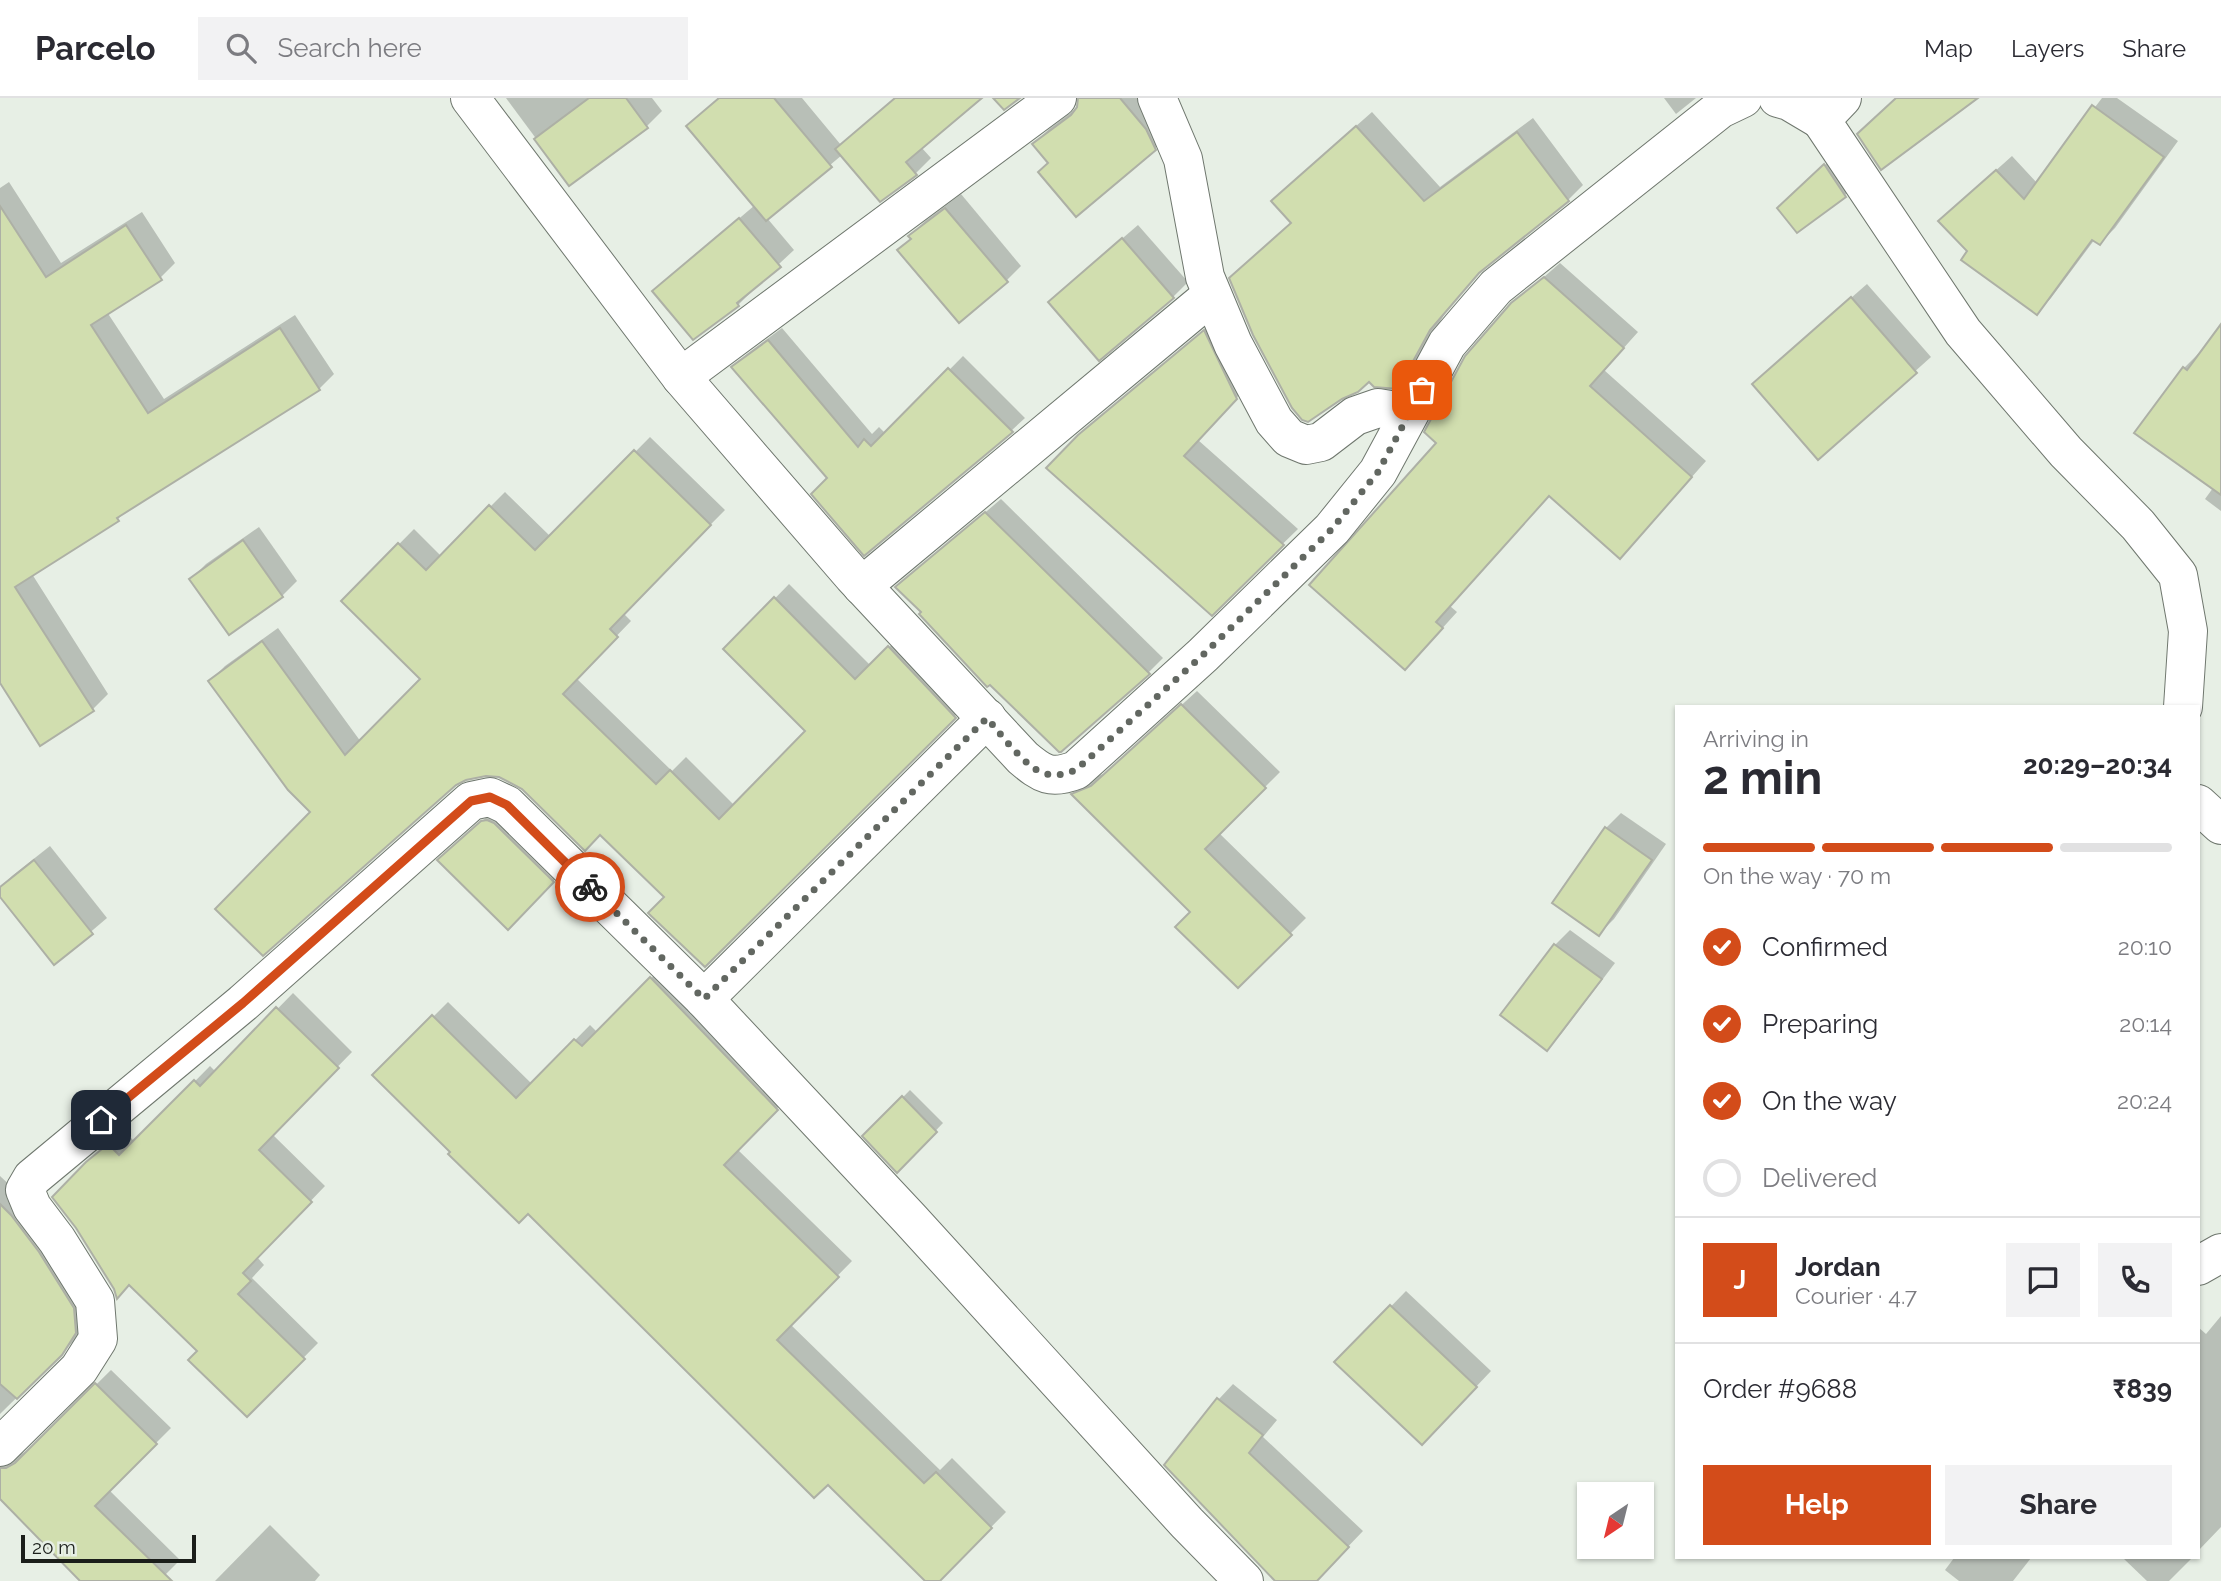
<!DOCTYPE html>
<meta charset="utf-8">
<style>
:root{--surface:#fff;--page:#f2f2f3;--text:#2b2b33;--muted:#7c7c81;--line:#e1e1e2;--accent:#d34c1a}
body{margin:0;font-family:Raleway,sans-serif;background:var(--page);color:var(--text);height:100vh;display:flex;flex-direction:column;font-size:26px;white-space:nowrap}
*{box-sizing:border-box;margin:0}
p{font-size:23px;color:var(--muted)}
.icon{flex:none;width:38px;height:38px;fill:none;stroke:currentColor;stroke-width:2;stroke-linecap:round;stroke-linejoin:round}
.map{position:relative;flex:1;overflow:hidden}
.drawer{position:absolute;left:1675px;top:607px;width:525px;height:854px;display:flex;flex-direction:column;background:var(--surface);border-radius:0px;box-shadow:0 2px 5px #0004}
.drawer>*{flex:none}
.needle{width:46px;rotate:215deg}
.tools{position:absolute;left:1577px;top:1384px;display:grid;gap:14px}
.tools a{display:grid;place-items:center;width:77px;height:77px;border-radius:0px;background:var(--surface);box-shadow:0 2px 5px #0004;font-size:35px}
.scale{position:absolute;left:21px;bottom:18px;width:175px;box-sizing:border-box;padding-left:7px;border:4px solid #1b1e1a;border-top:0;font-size:19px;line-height:24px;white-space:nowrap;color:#1b1e1a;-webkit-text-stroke:5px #e7efe5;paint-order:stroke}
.pin{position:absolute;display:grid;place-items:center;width:60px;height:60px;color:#fff;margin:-30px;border-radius:14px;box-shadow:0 4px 10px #0006}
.courier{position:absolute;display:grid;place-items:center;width:70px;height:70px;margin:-35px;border:5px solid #d34c1a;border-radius:50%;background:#fff;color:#222;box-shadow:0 2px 9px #0007}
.head em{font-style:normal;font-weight:700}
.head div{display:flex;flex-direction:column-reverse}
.head{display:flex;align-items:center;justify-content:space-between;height:119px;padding:0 28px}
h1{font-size:46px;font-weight:700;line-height:52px}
.bar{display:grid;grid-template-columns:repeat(4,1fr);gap:10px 7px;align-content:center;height:84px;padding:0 28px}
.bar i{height:9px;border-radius:5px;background:var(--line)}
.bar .active{background:var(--accent)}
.bar p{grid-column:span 4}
.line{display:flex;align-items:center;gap:18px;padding:0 28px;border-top:2px solid var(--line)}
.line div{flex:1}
.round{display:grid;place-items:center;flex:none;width:74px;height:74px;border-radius:0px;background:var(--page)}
ol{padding:0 28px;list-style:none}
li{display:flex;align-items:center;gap:21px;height:77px}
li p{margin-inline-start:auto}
li .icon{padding:7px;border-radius:50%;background:var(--accent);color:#fff;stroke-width:4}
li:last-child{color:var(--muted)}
li i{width:38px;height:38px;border:4px solid var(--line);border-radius:50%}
.primary-button{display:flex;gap:14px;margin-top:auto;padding:14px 28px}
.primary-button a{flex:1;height:80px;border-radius:0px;background:var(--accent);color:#fff;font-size:28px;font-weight:700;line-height:80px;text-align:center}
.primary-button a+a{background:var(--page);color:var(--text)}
header{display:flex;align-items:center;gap:42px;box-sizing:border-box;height:98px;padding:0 35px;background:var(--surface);border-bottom:2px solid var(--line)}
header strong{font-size:33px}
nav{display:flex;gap:38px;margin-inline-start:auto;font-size:24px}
.search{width:490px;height:63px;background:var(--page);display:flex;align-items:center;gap:18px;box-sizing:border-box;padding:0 24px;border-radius:0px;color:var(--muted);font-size:26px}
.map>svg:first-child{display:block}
.shadow{fill:#0003}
.building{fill:#d1deaf;stroke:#adb0a5;stroke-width:2}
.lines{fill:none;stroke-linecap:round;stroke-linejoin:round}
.minor-casing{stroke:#6f776e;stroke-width:40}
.minor{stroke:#fff;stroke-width:38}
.done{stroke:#626761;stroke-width:7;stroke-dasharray:0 12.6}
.route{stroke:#d34c1a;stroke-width:9}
</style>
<header>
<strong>Parcelo</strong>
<div class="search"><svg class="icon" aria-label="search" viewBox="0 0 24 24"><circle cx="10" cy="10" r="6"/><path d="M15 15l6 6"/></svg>Search here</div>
<nav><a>Map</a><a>Layers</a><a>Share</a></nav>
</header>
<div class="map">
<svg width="2221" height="1483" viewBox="0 0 2221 1483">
<rect width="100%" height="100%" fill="#e7efe5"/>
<g class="shadow">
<path d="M506 0H652L662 13 647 28 569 85Z"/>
<path d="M718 0H802L841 47 895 0H951L921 49 931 60 916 75 880 102 842 57 767 120 794 152 752 191 753 192 738 207 654 193 755 107 688 28Z"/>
<path d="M1080 0H1148L1170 36 1154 51 1034 46 1049 31 1078 9Z"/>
<path d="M1664 0H1696L1676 16Z"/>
<path d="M2102 0H2117L2178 43 2115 130 2100 145 2095 141 2051 200 2037 215 1969 153 1956 108 2012 58 2037 85Z"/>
<path d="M1372 14 1440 89 1533 20 1583 87 1568 102 1485 168 1445 215 1412 274 1397 289 1293 124 1288 88Z"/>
<path d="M1840 53 1860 82 1845 97 1794 96Z"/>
<path d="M9 84 61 165 142 114 175 165 160 180 107 214 164 301 295 217 334 276 319 291 126 412 118 421 32 476 108 596 93 611 0 582V90Z"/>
<path d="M961 96 1021 168 1007 182 910 138 925 123Z"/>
<path d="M1138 127 1188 184 1173 199 1066 189Z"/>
<path d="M1560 165 1638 234 1604 272 1706 363 1634 444 1549 396 1450 508 1457 514 1420 555 1439 345 1513 206Z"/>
<path d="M1867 186 1931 259 1818 360 1769 272Z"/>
<path d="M1219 219 1251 284 1198 342 1298 431 1212 515 1048 370 1095 322Z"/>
<path d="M2221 229V413L2205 401 2213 390 2184 270 2199 255 2201 256Z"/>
<path d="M782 230 872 336 879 329 886 336 963 258 1025 320 1011 333 830 380 734 269 747 256Z"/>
<path d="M650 339 725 412 623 515 631 523 576 580 672 673 686 659 735 708 808 633 726 551 789 486 871 568 904 534 969 604 705 867 666 799 601 734 523 690 500 678 486 676 313 714 210 583 225 568 278 530 361 644 422 581 343 503 414 431 441 458 505 394 551 439Z"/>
<path d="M1001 401 1163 560 1148 575 923 514 898 489Z"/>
<path d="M259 429 297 483 282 498 229 535 191 481 206 466Z"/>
<path d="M1197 593 1280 674 1219 735 1306 820 1238 888 1192 814 1074 696 1088 682 1108 674Z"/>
<path d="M498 709 568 768 508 829 454 748Z"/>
<path d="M1621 715 1666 746 1614 821 1599 836 1606 730Z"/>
<path d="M50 748 107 820 54 865 0 797V791L12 778Z"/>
<path d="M1570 832 1615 865 1561 936 1546 951 1502 917 1555 847Z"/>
<path d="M666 865 791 996 737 1051 852 1163 790 1226 940 1372 952 1360 1006 1414 938 1483H927L828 1384 528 1113 453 1054 375 977 448 904 532 986 590 927 598 935Z"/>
<path d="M293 895 352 954 272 1036 325 1088 257 1159 264 1167 252 1180 318 1245 247 1317 199 1253 130 1185 115 1191 77 1129 54 1099 103 1049 123 1032 135 1044 210 968 216 974Z"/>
<path d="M910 992 943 1025 897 1073 865 1038Z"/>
<path d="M0 1078 26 1102 90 1219 77 1240 0 1316Z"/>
<path d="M1406 1193 1491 1273 1437 1330 1337 1264Z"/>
<path d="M2221 1218V1429L2198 1453V1229L2206 1236Z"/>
<path d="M111 1272 171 1330 109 1392 180 1462 159 1483H83L0 1400V1350L10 1356H21L32 1350Z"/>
<path d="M1233 1286 1277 1322 1263 1339 1363 1433 1315 1483H1277L1219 1301Z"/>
<path d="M270 1427 320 1477 315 1483H215Z"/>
<path d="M1954 1460H2031L2013 1483H1959L1945 1472Z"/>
<path d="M2123 1460H2192L2169 1483H2147Z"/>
</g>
<g class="building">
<path d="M589 0H626L648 30 569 88 534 41Z"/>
<path d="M719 0H774L832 69 766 123 686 28Z"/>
<path d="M895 0H982L906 64 917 77 880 104 835 51Z"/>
<path d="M993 0H1020L1004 12Z"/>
<path d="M1078 0H1120L1146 31 1156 52 1076 119 1038 74 1048 65 1032 46 1071 17 1077 9Z"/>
<path d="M1896 0H1978L1881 72 1857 36Z"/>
<path d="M2092 7 2164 59 2100 147 2092 142 2037 217 1961 162 1967 153 1938 123 1996 72 2024 101Z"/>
<path d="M1356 28 1424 103 1517 34 1569 103 1479 175 1430 232 1398 291 1374 289 1369 284 1358 294 1342 301 1308 324 1302 322 1292 310 1253 237 1229 180 1291 125 1271 103Z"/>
<path d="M1824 66 1846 99 1797 135 1777 110Z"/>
<path d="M0 108 46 179 126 127 162 182 91 227 148 315 280 230 320 292 117 420 119 423 15 489 94 613 40 648 0 585Z"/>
<path d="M945 110 1008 184 959 225 897 152 911 141 908 138Z"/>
<path d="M739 120 781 169 737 205 739 208 693 242 652 193Z"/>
<path d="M1122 140 1174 200 1099 263 1048 204Z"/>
<path d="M1544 179 1624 250 1590 288 1692 379 1620 461 1549 398 1436 524 1443 530 1405 572 1309 487 1436 345 1424 334 1465 258 1511 205Z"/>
<path d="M1851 199 1917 275 1818 362 1752 286Z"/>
<path d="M2221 226V397L2134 335 2183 269 2187 272Z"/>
<path d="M1204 232 1237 301 1184 358 1284 447 1212 518 1046 370 1078 337Z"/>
<path d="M768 242 858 349 864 341 871 348 948 270 1013 334 864 458 811 396 827 380 731 269Z"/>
<path d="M634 352 711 427 610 531 618 539 563 596 656 686 670 672 719 721 805 633 723 551 774 499 855 581 888 548 956 620 705 869 648 815 664 799 600 737 585 753 522 691 499 679 486 678 466 682 456 687 263 858 215 811 310 714 288 692 208 583 262 543 345 657 420 581 341 503 398 445 426 472 489 407 535 452Z"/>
<path d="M985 414 1150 576 1061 654H1059L990 587 987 589 919 516 921 514 895 489Z"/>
<path d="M243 442 283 499 229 537 189 481Z"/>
<path d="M1181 606 1266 690 1205 751 1292 837 1238 890 1175 829 1190 814 1071 696 1091 688Z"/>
<path d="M487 722 494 725 554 784 508 832 437 762 481 723Z"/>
<path d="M1605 729 1652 762 1599 838 1552 805Z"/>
<path d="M34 762 93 836 54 867 0 799V789Z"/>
<path d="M1554 846 1602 881 1547 953 1500 917Z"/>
<path d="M650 879 778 1012 724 1067 839 1179 777 1242 924 1385 936 1374 992 1430 940 1483H925L828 1387 814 1400 528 1116 519 1125 448 1056 450 1054 372 977 432 917 516 1000 574 941 582 948Z"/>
<path d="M276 909 339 970 259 1052 312 1104 243 1175 251 1183 238 1196 305 1261 247 1319 188 1262 197 1253 129 1187 117 1201 114 1191 76 1130 52 1099 86 1064 108 1046 119 1057 194 982 200 988Z"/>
<path d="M902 998 937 1034 897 1075 862 1038Z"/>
<path d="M0 1106 11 1117 39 1154 74 1210 76 1235 62 1257 17 1301 0 1286Z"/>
<path d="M1390 1207 1477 1289 1422 1347 1334 1264Z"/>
<path d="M95 1285 157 1346 95 1408 172 1483H80L0 1401V1370H6L15 1365Z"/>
<path d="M1217 1300 1263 1337 1249 1355 1349 1449 1317 1483H1275L1164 1367Z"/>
</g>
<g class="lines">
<defs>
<g id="minor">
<path d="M470 0 681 279 853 478 1023 660C1042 676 1051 682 1076 672L1203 557 1332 431 1378 374 1447 246 1496 189 1720 11 1743 0"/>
<path d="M1157 0 1183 61 1205 179 1233 246 1274 323 1289 340 1306 347 1321 344 1355 318 1378 310 1409 315"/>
<path d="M1778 0 1789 3 1821 22"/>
<path d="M1842 0 1821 22 1963 234 2066 354 2138 427 2178 477 2188 533 2183 609"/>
<path d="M681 279 1057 0"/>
<path d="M862 488 1212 197"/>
<path d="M2198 706 2221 727"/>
<path d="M704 901 987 620"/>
<path d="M2198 1168 2221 1155"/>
<path d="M0 1349 79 1271 98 1241 95 1203 57 1142 32 1109 25 1092 32 1080 243 905 471 703 490 699 507 707 704 901 910 1121 1187 1425 1244 1483"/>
</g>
</defs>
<use href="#minor" class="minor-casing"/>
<use href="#minor" class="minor"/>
</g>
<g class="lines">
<path class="done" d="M590 789 704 901 987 620C1000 635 1025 669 1043 675 1055 679 1065 676 1076 672L1203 557 1332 431 1378 374 1422 292"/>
<path class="route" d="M101 1022 243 905 471 703 490 699 507 707 590 789"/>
</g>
</svg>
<div class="tools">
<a><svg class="needle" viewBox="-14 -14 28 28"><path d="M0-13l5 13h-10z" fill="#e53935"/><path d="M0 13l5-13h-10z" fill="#7c7c81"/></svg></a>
</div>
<div class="scale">20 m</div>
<div class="pin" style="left:1422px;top:292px;background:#ea580c"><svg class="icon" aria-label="bag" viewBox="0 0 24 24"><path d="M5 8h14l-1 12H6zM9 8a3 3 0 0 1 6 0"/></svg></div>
<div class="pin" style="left:101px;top:1022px;background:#1f2937"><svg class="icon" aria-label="home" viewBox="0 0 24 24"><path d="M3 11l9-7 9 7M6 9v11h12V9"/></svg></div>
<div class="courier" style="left:590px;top:789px"><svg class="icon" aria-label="bike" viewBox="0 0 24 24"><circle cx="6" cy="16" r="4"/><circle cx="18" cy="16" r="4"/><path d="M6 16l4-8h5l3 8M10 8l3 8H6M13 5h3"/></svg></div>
<section class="drawer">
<div class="head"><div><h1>2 min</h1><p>Arriving in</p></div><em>20:29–20:34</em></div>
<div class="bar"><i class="active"></i><i class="active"></i><i class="active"></i><i></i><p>On the way · 70 m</p></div>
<ol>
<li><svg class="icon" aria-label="check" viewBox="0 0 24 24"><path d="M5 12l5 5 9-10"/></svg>Confirmed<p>20:10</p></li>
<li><svg class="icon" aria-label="check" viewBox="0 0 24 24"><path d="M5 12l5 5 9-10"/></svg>Preparing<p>20:14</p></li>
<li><svg class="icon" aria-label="check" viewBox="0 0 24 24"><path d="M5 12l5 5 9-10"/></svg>On the way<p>20:24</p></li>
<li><i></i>Delivered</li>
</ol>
<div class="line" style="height:126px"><b class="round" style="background:var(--accent);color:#fff">J</b><div><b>Jordan</b><p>Courier · 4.7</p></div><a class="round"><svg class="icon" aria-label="chat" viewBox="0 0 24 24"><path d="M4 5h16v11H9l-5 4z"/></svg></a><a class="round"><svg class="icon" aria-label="phone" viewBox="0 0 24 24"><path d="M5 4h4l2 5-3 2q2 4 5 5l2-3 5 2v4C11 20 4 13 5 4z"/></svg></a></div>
<div class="line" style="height:91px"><div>Order #9688</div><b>₹839</b></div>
<div class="primary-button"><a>Help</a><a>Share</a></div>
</section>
</div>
